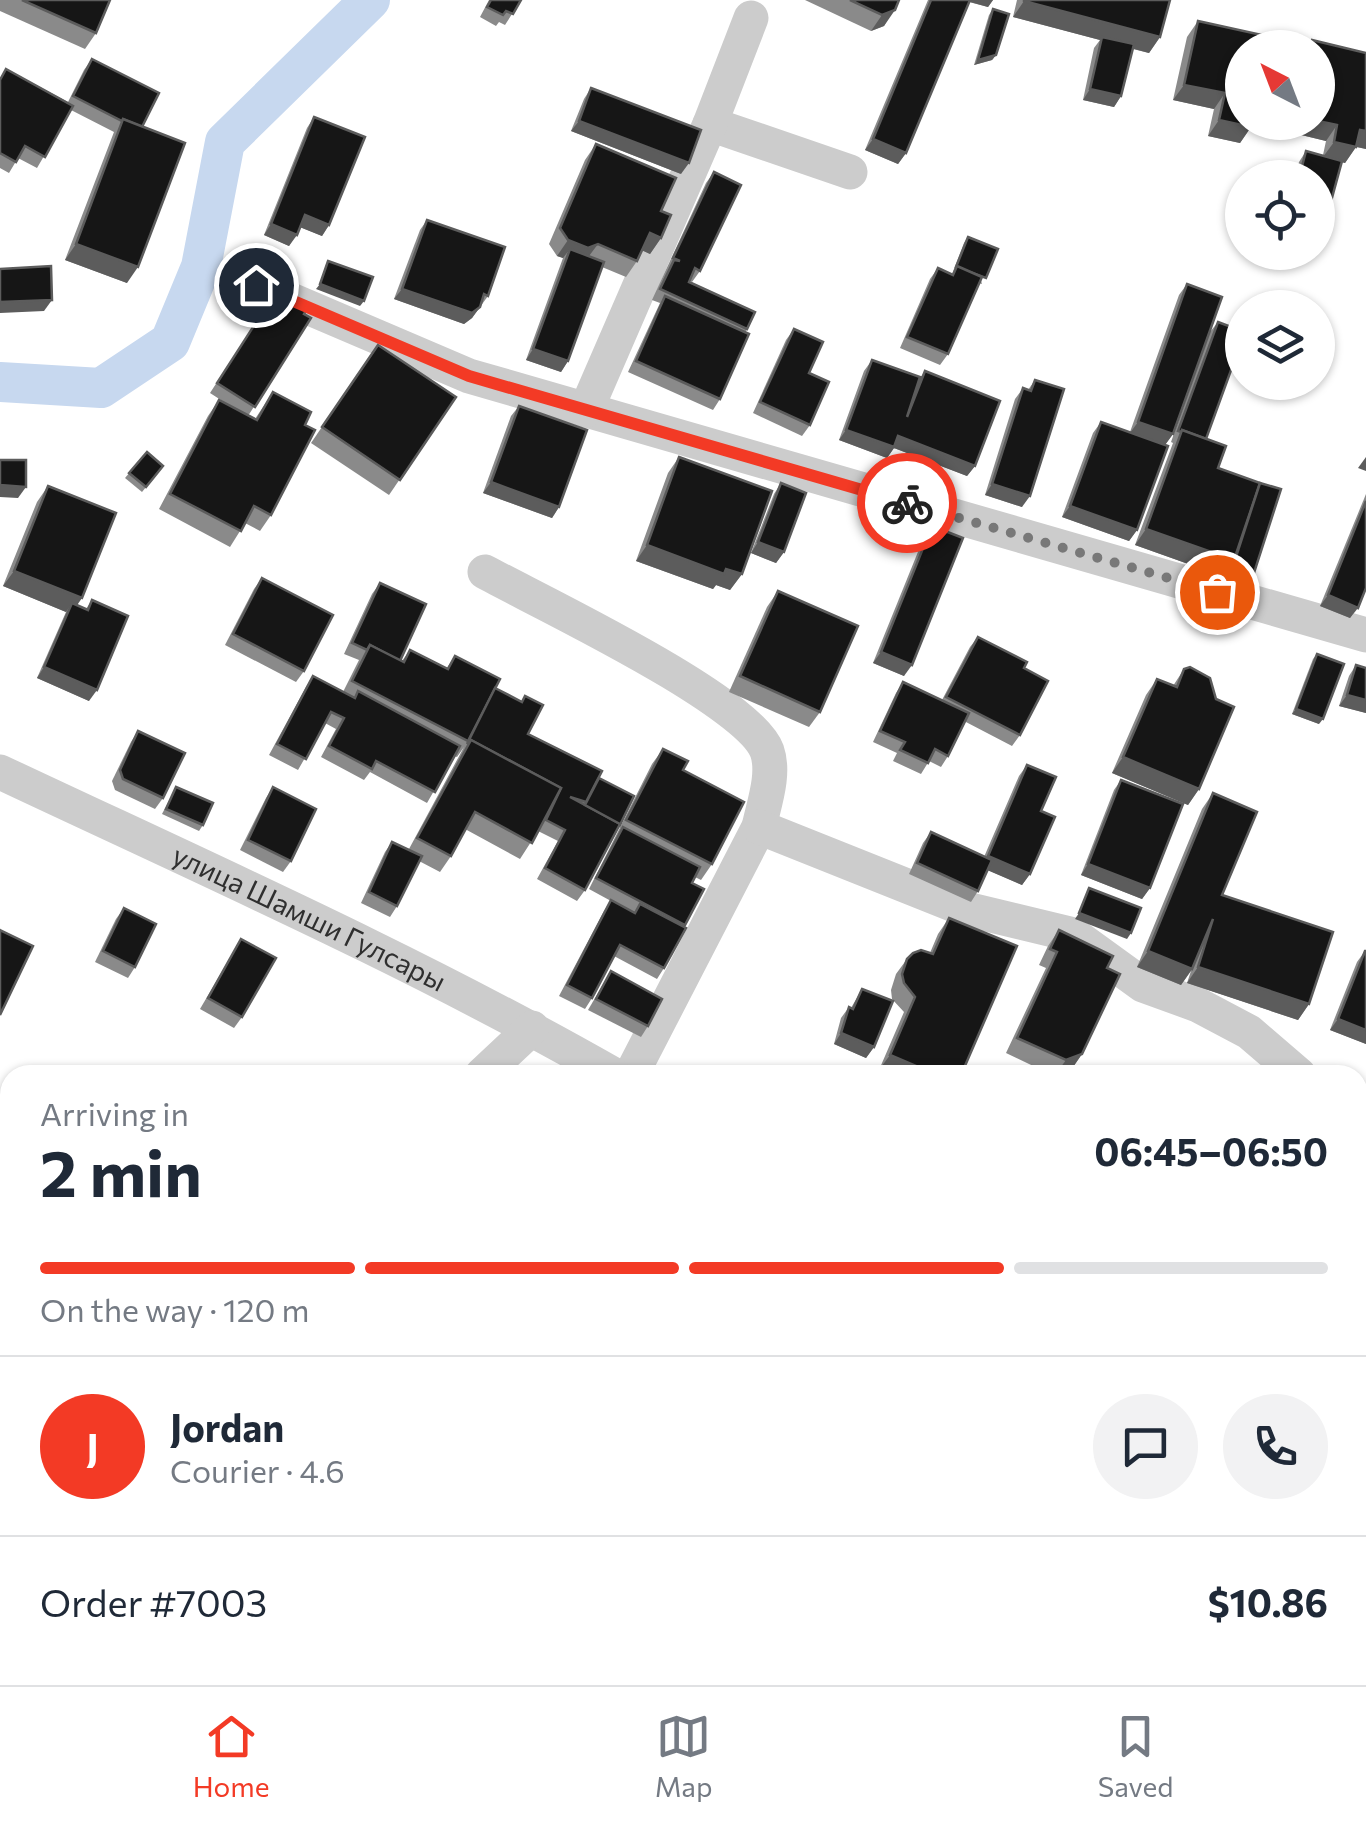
<!DOCTYPE html>
<meta charset="utf-8">
<style>
:root{--surface:#fff;--page:#f2f2f3;--text:#1f2937;--muted:#747a83;--line:#e0e1e3;--accent:#f33a25}
body{margin:0;font-family:Commissioner,sans-serif;background:var(--page);color:var(--text);height:100vh;display:flex;flex-direction:column;font-size:38px;white-space:nowrap}
*{box-sizing:border-box;margin:0}
p{font-size:32px;color:var(--muted)}
.icon{flex:none;width:55px;height:55px;fill:none;stroke:currentColor;stroke-width:2;stroke-linecap:round;stroke-linejoin:round}
.map{position:relative;flex:1;overflow:hidden}
.details{position:absolute;left:0px;top:1065px;width:1368px;height:620px;display:flex;flex-direction:column;background:var(--surface);border-radius:30px 30px 0 0;box-shadow:0 2px 8px #0004}
.details>*{flex:none}
.needle{width:65px;rotate:318deg}
.controls{position:absolute;left:1225px;top:30px;display:grid;gap:20px}
.controls a{display:grid;place-items:center;width:110px;height:110px;border-radius:50%;background:var(--surface);box-shadow:0 2px 8px #0004;font-size:50px}
.pin{position:absolute;display:grid;place-items:center;width:85px;height:85px;color:#fff;margin:-42px;border:5px solid #fff;border-radius:50%;box-shadow:0 2px 10px #0007}
.courier{position:absolute;display:grid;place-items:center;width:100px;height:100px;margin:-50px;border:8px solid #f33a25;border-radius:50%;background:#fff;color:#222;box-shadow:0 2px 12px #0007}
.headline em{font-style:normal;font-weight:700}
.headline div{display:flex;flex-direction:column-reverse}
.headline{display:flex;align-items:center;justify-content:space-between;height:170px;padding:0 40px}
h1{font-size:65px;font-weight:700;line-height:75px}
.bar{display:grid;grid-template-columns:repeat(4,1fr);gap:15px 10px;align-content:center;height:120px;padding:0 40px}
.bar i{height:12px;border-radius:8px;background:var(--line)}
.bar .selected{background:var(--accent)}
.bar p{grid-column:span 4}
.line{display:flex;align-items:center;gap:25px;padding:0 40px;border-top:2px solid var(--line)}
.line div{flex:1}
.round{display:grid;place-items:center;flex:none;width:105px;height:105px;border-radius:52px;background:var(--page)}
.tabs{display:flex;justify-content:space-around;align-items:center;height:140px;border-top:2px solid var(--line);background:var(--surface);font-size:28px;color:var(--muted)}
.tabs a{display:grid;justify-items:center;gap:5px}
.tabs .selected{color:var(--accent)}
.map>svg:first-child{display:block}
.lines{fill:none;stroke-linecap:round;stroke-linejoin:round}
.canal{stroke:#c7d8ef;stroke-width:40}
.street{stroke:#ccc;stroke-width:35}
.wall{fill:#8a8a8a;fill-rule:evenodd}
.shaded-wall{fill:#5c5c5c}
.building{fill:#161616;stroke:#5c5c5c;stroke-width:2.5}
.done{stroke:#787878;stroke-width:10;stroke-dasharray:0 18}
.route{stroke:#f33a25;stroke-width:12}
.labels{text-anchor:middle;stroke-width:10;stroke-linejoin:round;paint-order:stroke}
.street-label{font-size:28px;fill:#2f2f2f;stroke:#fff}
</style>
<div class="map">
<svg width="1366" height="1685" viewBox="0 0 1366 1685">
<rect width="100%" height="100%" fill="#fff"/>
<g class="lines">
<path class="canal" d="M0 382 101 388 170 342 201 267 225 142 370 0"/>
<g class="street">
<path d="M710 124 850 172"/>
<path d="M256 285 469 376 1366 635"/>
<path d="M586 410 710 124 751 18"/>
<path d="M485 572C540 602 748 700 767 751 775 774 764 804 759 827L631 1075"/>
<path id="s1" d="M0 772C206 869 416 962 614 1075"/>
<path d="M759 827 962 908 1074 935 1143 985 1198 1005 1249 1032 1299 1075"/>
<path d="M482 1075 532 1028"/>
<path d="M1358 1101 1366 1104"/>
<path d="M1358 1616 1366 1618"/>
<path d="M585 1685 587 1675"/>
</g>
</g>
<g class="wall">
<path d="M0 0H110L96 33 85 49 0 11Z"/>
<path d="M489 0H521L505 25 499 22 496 26 480 17Z"/>
<path d="M805 0H899L884 26 871 31Z"/>
<path d="M928 0H993L988 7 969 2 906 153 898 164 865 150Z"/>
<path d="M1017 0H1170L1160 37 1149 53 1133 49 1121 96 1114 107 1083 100 1094 48 1100 40 1013 17Z"/>
<path d="M993 9 996 55 992 60 974 65 989 15Z"/>
<path d="M1198 21 1307 45V47L1312 40 1366 53V149L1356 147 1345 163 1342 162 1321 238 1318 243V178H1294L1299 162 1306 151 1323 155 1326 141 1252 123 1251 127 1240 143 1208 136 1214 109 1173 100 1187 37ZM1242 48H1318V122H1242Z"/>
<path d="M92 59 142 127 127 283 65 260 114 132 71 110 37 168 18 158 9 173 0 168V78L6 69 68 102 84 70Z"/>
<path d="M591 88 681 174 571 131 584 99Z"/>
<path d="M314 117 329 225 322 236 300 227 289 246 264 235 307 128Z"/>
<path d="M596 144 661 211V238L650 254 642 250 637 261 626 277 602 267 568 361 561 372 526 360 563 258 557 256 549 244 585 160Z"/>
<path d="M714 172 700 271 692 282 689 280V282L747 329 720 399 713 410 628 372 660 303 652 300 706 183Z"/>
<path d="M427 220 488 296 472 318 464 324 394 299 420 230Z"/>
<path d="M968 237 982 284 979 283 948 354 940 365 900 348 930 279 938 268 952 274 964 243Z"/>
<path d="M1187 284 1173 434 1165 445 1137 530 1129 541 1062 517 1093 433 1101 422 1130 432 1179 295Z"/>
<path d="M277 290 311 318 248 416 255 419 273 392 305 425 271 515 260 531 245 523 230 547 159 509 208 416 219 400 224 402 210 393Z"/>
<path d="M1218 322 1206 439 1218 468 1245 587 1224 580 1229 567 1222 576 1135 545 1173 443 1171 442 1210 332Z"/>
<path d="M794 329 809 373 810 425 802 436 753 413 786 340Z"/>
<path d="M378 345 456 397 389 495 311 443Z"/>
<path d="M872 360 918 381 925 371 975 466 967 476 894 448 887 458 839 440 864 371Z"/>
<path d="M1035 380 1022 507 985 495 1015 399 1023 388 1028 390Z"/>
<path d="M519 406 559 507 552 518 483 493 511 416Z"/>
<path d="M147 452 163 466 142 492 125 478Z"/>
<path d="M679 457 742 574 730 590 716 585 713 589 636 561 668 473Z"/>
<path d="M781 483 784 552 776 563 751 553 774 494Z"/>
<path d="M48 486 77 605 86 609 92 600 89 701 37 678 66 612 3 586 37 502Z"/>
<path d="M1366 494V588L1350 618 1320 606Z"/>
<path d="M932 526 904 676 873 663 924 537Z"/>
<path d="M262 578 304 671 296 682 225 645 254 589Z"/>
<path d="M380 583 400 661H402L410 650 446 669 455 656 495 688 521 702 525 696 528 734 596 781 585 890 577 901 537 879 558 841 538 831 520 859 465 829 451 856 440 872 419 861 397 906 390 917 361 903 385 852 392 842 409 849 464 747 457 757 454 756 427 803 370 772 364 780 321 757 336 729 325 723 298 770 269 755 306 687 313 676 343 692 359 660 344 654 372 594Z"/>
<path d="M778 591 820 712 809 727 729 692 767 607Z"/>
<path d="M978 637 1024 668 1020 735 1012 746 964 721 948 756 941 767 929 761 921 774 893 761 897 753 873 742 896 693 903 682 942 700 970 647Z"/>
<path d="M1317 654 1319 724 1292 714 1313 659Z"/>
<path d="M1356 665 1366 668V713L1339 706 1349 676Z"/>
<path d="M1184 669 1199 789 1188 805 1112 773 1146 695 1157 679 1173 686Z"/>
<path d="M138 731 163 798 155 809 115 790 112 781 131 742Z"/>
<path d="M663 749 683 770 712 864 701 880 695 877 692 883 704 889 664 968 657 979 614 956 592 998 585 1009 559 996 604 911 611 901 589 889 652 764Z"/>
<path d="M1027 765 1041 811 1030 874 1022 885 988 870 978 891 971 902 909 874 923 843 931 832 984 857 1019 776Z"/>
<path d="M1121 780 1150 888 1142 899 1081 875 1114 790Z"/>
<path d="M176 787 203 825 199 831 162 814Z"/>
<path d="M273 787 291 861 283 872 240 850 266 798Z"/>
<path d="M1213 793 1222 895 1309 1004 1298 1020 1187 983 1191 971 1181 985 1137 967 1202 809Z"/>
<path d="M124 908 135 967 128 978 95 962 116 919Z"/>
<path d="M949 918 1017 946 879 1070 904 1012 892 999 891 990 896 974 907 959 930 953 938 934Z"/>
<path d="M1059 930 1107 968 1082 1054 1071 1070 1058 1075H1052L1006 1053 1046 968 1039 965 1048 946Z"/>
<path d="M241 939 242 1017 234 1028 200 1009Z"/>
<path d="M1365 951H1366V1044L1330 1030 1357 962Z"/>
<path d="M611 971 648 1026 641 1037 588 1010Z"/>
<path d="M862 989 874 1047 866 1058 834 1044 841 1018 849 1007 851 1008Z"/>
<path d="M1366 1290V1396L1358 1393V1311L1362 1303Z"/>
<path d="M1366 1531V1601L1358 1598V1559Z"/>
<path d="M1366 1657V1685H1300L1302 1675H1358Z"/>
<path d="M10 1670V1675L68 1685H1Z"/>
<path d="M712 1675H769L782 1685H708Z"/>
<path d="M958 1675H1092L1089 1685H955Z"/>
</g>
<g class="shaded-wall">
<path d="M963 0H993L988 7Z"/>
<path d="M1024 1 1160 37 1149 53 1101 40 1102 37 1100 40 1013 17Z"/>
<path d="M895 10 884 26 871 31 882 15Z"/>
<path d="M996 55 992 60 974 65 978 60Z"/>
<path d="M1184 85 1225 93 1214 109 1173 100Z"/>
<path d="M1090 89 1121 96 1114 107 1083 100Z"/>
<path d="M1219 120 1251 127 1240 143 1208 136Z"/>
<path d="M579 121 689 163 681 174 571 131Z"/>
<path d="M1318 121 1337 125 1326 141 1249 122H1318Z"/>
<path d="M1360 130 1366 131V149L1349 145Z"/>
<path d="M873 139 906 153 898 164 865 150Z"/>
<path d="M1334 142 1356 147 1345 163 1323 157Z"/>
<path d="M305 215 329 225 322 236 297 226Z"/>
<path d="M271 224 297 235 289 246 264 235Z"/>
<path d="M650 233 661 238 650 254 639 249Z"/>
<path d="M568 240 598 244 586 260 570 249 563 258 557 256Z"/>
<path d="M76 244 138 267 127 283 65 260Z"/>
<path d="M320 284 364 301 360 306 316 289Z"/>
<path d="M402 289 480 307 472 318 464 324 394 299Z"/>
<path d="M52 300 44 311 0 313V302Z"/>
<path d="M533 349 568 361 561 372 526 360Z"/>
<path d="M1138 422 1173 434 1165 445 1130 433Z"/>
<path d="M846 430 898 436 975 466 967 476 894 448 887 458 839 440Z"/>
<path d="M1366 457V471L1358 468Z"/>
<path d="M491 482 559 507 552 518 483 493Z"/>
<path d="M992 484 1030 496 1022 507 985 495Z"/>
<path d="M0 485 26 487 18 498 0 497Z"/>
<path d="M1070 506 1137 530 1129 541 1062 517Z"/>
<path d="M1146 529 1234 560 1222 576 1135 545Z"/>
<path d="M758 542 784 552 776 563 751 553Z"/>
<path d="M647 545 726 569 742 574 730 590 716 585 713 589 636 561Z"/>
<path d="M1232 569 1253 576 1245 587 1224 580Z"/>
<path d="M14 571 82 598 71 614 72 603 66 612 3 586Z"/>
<path d="M1328 595 1358 608 1350 618 1320 606Z"/>
<path d="M881 652 912 665 904 676 873 663Z"/>
<path d="M44 667 97 690 89 701 37 678Z"/>
<path d="M1347 695 1366 700V713L1339 706Z"/>
<path d="M1296 709 1323 719 1319 724 1292 714Z"/>
<path d="M1123 757 1199 789 1188 805 1112 773Z"/>
<path d="M988 856 1030 874 1022 885 980 867Z"/>
<path d="M1088 864 1150 888 1142 899 1081 875Z"/>
<path d="M1079 913 1131 933 1127 939 1075 919Z"/>
<path d="M1148 951 1192 969 1181 985 1137 967Z"/>
<path d="M1198 967 1309 1004 1298 1020 1187 983Z"/>
<path d="M1338 1019 1366 1030V1044L1330 1030Z"/>
<path d="M841 1033 874 1047 866 1058 834 1044Z"/>
<path d="M1082 1054 1071 1070 1055 1075 1066 1060Z"/>
<path d="M890 1055 937 1075H889L879 1070Z"/>
<path d="M1358 1142 1366 1145V1158L1358 1155Z"/>
<path d="M1358 1375 1366 1377V1396L1358 1393Z"/>
<path d="M1358 1585 1366 1588V1601L1358 1598Z"/>
<path d="M632 1675 654 1683 653 1685H641L628 1681Z"/>
<path d="M964 1676 1000 1685H958Z"/>
<path d="M1062 1679 1085 1685H1058Z"/>
</g>
<g class="building">
<path d="M22 0H110L96 33Z"/>
<path d="M491 0H521L513 14 506 11 503 15 487 7Z"/>
<path d="M850 0H899L895 10 882 15Z"/>
<path d="M931 0H970L906 153 873 139Z"/>
<path d="M1024 0H1170L1160 37 1024 1Z"/>
<path d="M993 9 1009 14 996 55 978 60Z"/>
<path d="M1198 21 1307 45V48H1242V122H1252L1251 127 1219 120 1225 93 1184 85Z"/>
<path d="M1102 37 1134 44 1121 96 1090 89Z"/>
<path d="M1312 40 1366 53V131L1360 130 1356 147 1334 142 1337 125 1318 121V48H1310Z"/>
<path d="M92 59 159 93 142 127 123 119 122 121 73 96Z"/>
<path d="M6 69 73 106 45 157 25 146 16 162 0 153V80Z"/>
<path d="M591 88 701 130 689 163 579 121Z"/>
<path d="M314 117 365 137 329 225 305 215 297 235 271 224Z"/>
<path d="M123 119 185 143 138 267 76 244Z"/>
<path d="M596 144 676 178 661 211 671 215 661 238 650 233 637 261 598 244 588 248 568 240 560 228Z"/>
<path d="M1306 151 1342 161 1321 238 1318 237V178H1299Z"/>
<path d="M714 172 741 185 700 271 695 268 689 282 755 312 747 329 660 289 674 260 680 261 673 258Z"/>
<path d="M427 220 505 247 488 296 484 294 480 307 472 313 402 289Z"/>
<path d="M968 237 998 249 986 278 956 267Z"/>
<path d="M570 249 604 262 568 361 533 349Z"/>
<path d="M328 261 373 277 364 301 320 284Z"/>
<path d="M51 266 52 300 0 302V269Z"/>
<path d="M957 266 982 277 948 354 907 337 938 268 953 275Z"/>
<path d="M1187 284 1222 297 1173 434 1138 422Z"/>
<path d="M277 290 307 309 304 314 311 318 255 407 217 383Z"/>
<path d="M665 296 749 334 720 399 636 361Z"/>
<path d="M1218 322 1242 331V340L1206 439 1182 430 1181 432 1178 431Z"/>
<path d="M794 329 823 342 809 373 829 382 810 425 760 402Z"/>
<path d="M378 345 456 397 400 480 322 427Z"/>
<path d="M872 360 920 377 907 417 925 371 1000 401 975 466 898 436 894 447 846 430Z"/>
<path d="M1035 380 1064 389 1030 496 992 484 1023 388 1031 391Z"/>
<path d="M273 392 311 412 305 425 315 430 271 515 254 506 241 531 170 494 219 400 257 420Z"/>
<path d="M519 406 587 430 559 507 491 482Z"/>
<path d="M1101 422 1168 446 1137 530 1070 506Z"/>
<path d="M1182 430 1226 446 1218 468 1260 483 1234 560 1146 529Z"/>
<path d="M147 452 163 466 146 487 129 473Z"/>
<path d="M679 457 772 491 742 574 726 569 724 574 647 545Z"/>
<path d="M0 460H26V487L0 485Z"/>
<path d="M781 483 806 493 784 552 758 542Z"/>
<path d="M1260 483 1281 489 1253 576 1232 569Z"/>
<path d="M48 486 116 513 82 598 14 571Z"/>
<path d="M1366 501V588L1358 608 1328 595Z"/>
<path d="M932 526 963 538 912 665 881 652Z"/>
<path d="M262 578 333 615 304 671 233 634Z"/>
<path d="M380 583 426 604 400 661 370 645 367 650 352 643Z"/>
<path d="M778 591 858 626 820 712 740 676Z"/>
<path d="M92 600 128 616 97 690 44 667 72 603 88 610Z"/>
<path d="M978 637 1027 662 1024 668 1048 681 1020 735 946 697Z"/>
<path d="M370 645 404 662 410 650 448 669 455 656 500 679 468 741 352 681Z"/>
<path d="M1317 654 1344 664 1323 719 1296 709Z"/>
<path d="M1356 665 1366 668V700L1347 695Z"/>
<path d="M1190 667 1210 678 1216 699 1234 707 1199 789 1123 757 1157 679 1177 687 1184 669Z"/>
<path d="M313 676 355 698 358 691 460 746 435 792 376 761 372 769 329 746 344 718 331 712 306 759 277 744Z"/>
<path d="M903 682 969 713 948 756 935 749 928 763 900 750 905 742 880 731Z"/>
<path d="M495 688 522 702 525 696 543 705 528 734 602 771 586 802 570 797 620 824 585 890 545 868 565 830 546 820 561 788 471 740 467 744Z"/>
<path d="M138 731 185 753 163 798 123 779 120 770Z"/>
<path d="M471 740 561 788 532 843 475 812 451 856 417 838Z"/>
<path d="M663 749 688 761 683 770 744 802 712 864 626 820Z"/>
<path d="M1027 765 1056 777 1041 811 1055 817 1030 874 988 856Z"/>
<path d="M599 778 634 796 619 827 620 824 585 805Z"/>
<path d="M1121 780 1183 804 1150 888 1088 864Z"/>
<path d="M176 787 213 803 203 825 166 809Z"/>
<path d="M273 787 316 809 291 861 248 840Z"/>
<path d="M1213 793 1257 812 1222 895 1333 932 1309 1004 1198 967 1213 919 1192 969 1148 951Z"/>
<path d="M623 827 700 867 692 883 704 889 685 925 596 878Z"/>
<path d="M931 832 992 860 978 891 917 863Z"/>
<path d="M392 842 422 856 397 906 369 892Z"/>
<path d="M1089 888 1141 908 1131 933 1079 913Z"/>
<path d="M611 900 635 913 640 904 686 928 664 968 620 945 592 998 567 985Z"/>
<path d="M124 908 156 924 135 967 103 951Z"/>
<path d="M949 918 1017 946 961 1075H937L890 1055 915 997 904 983 902 974 907 959 913 953 921 950 933 954Z"/>
<path d="M0 930 33 946 0 1015Z"/>
<path d="M1059 930 1113 956 1107 968 1120 974 1082 1054 1066 1060 1017 1038 1057 952 1050 949Z"/>
<path d="M241 939 276 958 242 1017 208 998Z"/>
<path d="M1365 951H1366V1030L1338 1019Z"/>
<path d="M611 971 662 999 648 1026 596 999Z"/>
<path d="M862 989 893 1001 874 1047 841 1033 849 1007 853 1009Z"/>
<path d="M1360 1103 1366 1104V1145L1358 1142V1111Z"/>
<path d="M0 1117 10 1122V1341L2 1357 0 1356Z"/>
<path d="M1366 1304V1377L1358 1375V1335Z"/>
<path d="M1366 1546V1588L1358 1585V1574Z"/>
<path d="M1358 1618 1364 1619 1358 1645Z"/>
<path d="M1358 1655 1366 1657V1672L1363 1685H1305L1307 1675H1358Z"/>
<path d="M10 1675H41L68 1685H6Z"/>
<path d="M632 1675H657L654 1683Z"/>
<path d="M718 1675H769L784 1679 782 1685H715Z"/>
<path d="M965 1675H1092L1089 1685 1062 1679 1061 1685H1000Z"/>
</g>
<g class="lines">
<path class="done" d="M907 503 1217 592"/>
<path class="route" d="M256 285 469 376 907 503"/>
</g>
<g class="labels">
<g class="street-label">
<text dy="10" stroke="none"><textPath href="#s1" startOffset="342">улица Шамши Гулсары</textPath></text>
</g>
</g>
</svg>
<div class="controls">
<a><svg class="needle" viewBox="-14 -14 28 28"><path d="M0-13l5 13h-10z" fill="#e53935"/><path d="M0 13l5-13h-10z" fill="#747a83"/></svg></a>
<a><svg class="icon" aria-label="locate" viewBox="0 0 24 24"><circle cx="12" cy="12" r="6"/><path d="M12 2v4M12 18v4M2 12h4M18 12h4"/></svg></a>
<a><svg class="icon" aria-label="layers" viewBox="0 0 24 24"><path d="M12 4l9 5-9 5-9-5zM3 14l9 5 9-5"/></svg></a>
</div>
<div class="pin" style="left:1217px;top:592px;background:#ea580c"><svg class="icon" aria-label="bag" viewBox="0 0 24 24"><path d="M5 8h14l-1 12H6zM9 8a3 3 0 0 1 6 0"/></svg></div>
<div class="pin" style="left:256px;top:285px;background:#1f2937"><svg class="icon" aria-label="home" viewBox="0 0 24 24"><path d="M3 11l9-7 9 7M6 9v11h12V9"/></svg></div>
<div class="courier" style="left:907px;top:503px"><svg class="icon" aria-label="bike" viewBox="0 0 24 24"><circle cx="6" cy="16" r="4"/><circle cx="18" cy="16" r="4"/><path d="M6 16l4-8h5l3 8M10 8l3 8H6M13 5h3"/></svg></div>
<section class="details">
<div class="headline"><div><h1>2 min</h1><p>Arriving in</p></div><em>06:45–06:50</em></div>
<div class="bar"><i class="selected"></i><i class="selected"></i><i class="selected"></i><i></i><p>On the way · 120 m</p></div>
<div class="line" style="height:180px"><b class="round" style="background:var(--accent);color:#fff">J</b><div><b>Jordan</b><p>Courier · 4.6</p></div><a class="round"><svg class="icon" aria-label="chat" viewBox="0 0 24 24"><path d="M4 5h16v11H9l-5 4z"/></svg></a><a class="round"><svg class="icon" aria-label="phone" viewBox="0 0 24 24"><path d="M5 4h4l2 5-3 2q2 4 5 5l2-3 5 2v4C11 20 4 13 5 4z"/></svg></a></div>
<div class="line" style="height:130px"><div>Order #7003</div><b>$10.86</b></div>
</section>
</div>
<nav class="tabs">
<a class="selected"><svg class="icon" aria-label="home" viewBox="0 0 24 24"><path d="M3 11l9-7 9 7M6 9v11h12V9"/></svg>Home</a>
<a><svg class="icon" aria-label="map" viewBox="0 0 24 24"><path d="M3 6l6-2 6 2 6-2v14l-6 2-6-2-6 2zM9 4v14M15 6v14"/></svg>Map</a>
<a><svg class="icon" aria-label="saved" viewBox="0 0 24 24"><path d="M7 4h10v16l-5-4-5 4z"/></svg>Saved</a>
</nav>
